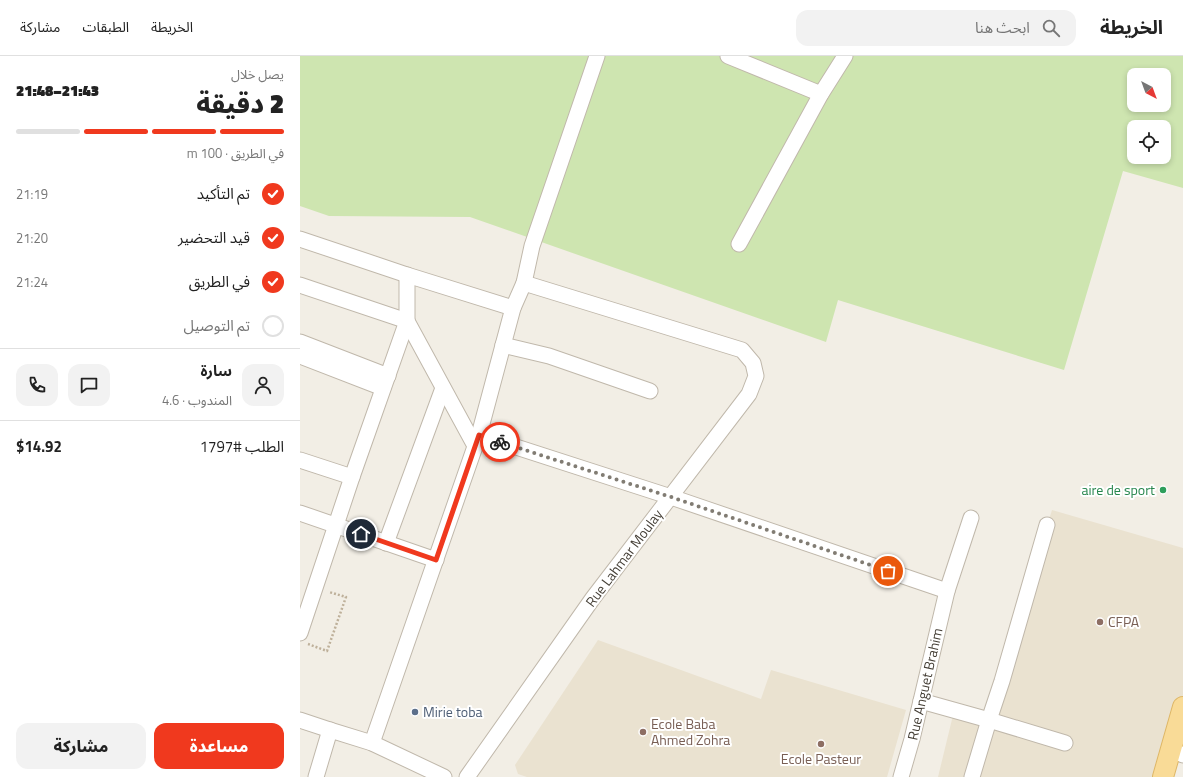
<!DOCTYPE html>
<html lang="ar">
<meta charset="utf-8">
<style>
:root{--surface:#fff;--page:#f2f2f2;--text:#222;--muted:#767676;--line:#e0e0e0;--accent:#f0391e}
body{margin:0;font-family:"Titillium Web","Noto Sans Arabic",sans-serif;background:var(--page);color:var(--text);direction:rtl;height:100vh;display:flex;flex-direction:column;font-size:15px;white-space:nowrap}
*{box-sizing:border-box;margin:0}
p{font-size:13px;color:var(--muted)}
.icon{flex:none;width:22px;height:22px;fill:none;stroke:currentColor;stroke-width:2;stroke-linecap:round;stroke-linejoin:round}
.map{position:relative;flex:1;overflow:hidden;direction:ltr}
.drawer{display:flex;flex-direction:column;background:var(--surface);width:300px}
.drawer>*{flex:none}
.needle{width:26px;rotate:139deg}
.fabs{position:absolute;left:827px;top:12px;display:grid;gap:8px}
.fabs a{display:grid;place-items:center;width:44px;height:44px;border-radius:8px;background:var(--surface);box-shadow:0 2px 6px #0003;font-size:20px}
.pin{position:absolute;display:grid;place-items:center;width:34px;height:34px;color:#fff;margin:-17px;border:2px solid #fff;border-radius:50%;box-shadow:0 1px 4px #0007}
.courier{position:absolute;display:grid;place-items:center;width:40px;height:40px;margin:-20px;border:3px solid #f0391e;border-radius:50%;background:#fff;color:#222;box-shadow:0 1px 5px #0007}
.summary em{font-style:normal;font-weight:800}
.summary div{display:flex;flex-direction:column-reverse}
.summary{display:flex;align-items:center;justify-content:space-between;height:68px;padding:0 16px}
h1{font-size:26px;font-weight:800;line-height:30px}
.bar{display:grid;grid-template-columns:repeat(4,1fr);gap:6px 4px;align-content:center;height:48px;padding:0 16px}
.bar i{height:5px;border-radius:3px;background:var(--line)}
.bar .current{background:var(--accent)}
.bar p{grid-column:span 4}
.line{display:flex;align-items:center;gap:10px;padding:0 16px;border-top:1px solid var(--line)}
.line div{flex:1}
.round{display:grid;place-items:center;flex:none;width:42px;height:42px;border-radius:12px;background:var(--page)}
ol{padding:0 16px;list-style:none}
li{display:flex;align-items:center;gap:12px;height:44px}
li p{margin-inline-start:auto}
li .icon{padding:4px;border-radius:50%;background:var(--accent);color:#fff;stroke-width:4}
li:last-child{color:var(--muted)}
li i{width:22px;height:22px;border:2px solid var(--line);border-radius:50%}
.action{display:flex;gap:8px;margin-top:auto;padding:8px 16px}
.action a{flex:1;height:46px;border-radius:12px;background:var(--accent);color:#fff;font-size:16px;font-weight:800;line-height:46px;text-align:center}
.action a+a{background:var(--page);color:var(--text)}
header{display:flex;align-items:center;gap:24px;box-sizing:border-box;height:56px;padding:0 20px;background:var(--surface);border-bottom:1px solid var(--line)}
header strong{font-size:19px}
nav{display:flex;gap:22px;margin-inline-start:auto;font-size:14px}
.search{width:280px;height:36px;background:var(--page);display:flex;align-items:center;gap:10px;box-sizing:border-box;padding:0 14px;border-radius:12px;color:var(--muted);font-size:15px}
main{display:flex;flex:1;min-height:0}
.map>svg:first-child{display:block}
.education{fill:#eae2d0}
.green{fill:#cee5b0;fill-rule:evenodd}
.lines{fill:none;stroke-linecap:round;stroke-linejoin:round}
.minor-casing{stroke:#c0b8ab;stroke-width:17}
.major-casing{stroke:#deb767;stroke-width:22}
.path{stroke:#beb09a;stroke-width:2.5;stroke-dasharray:2 2;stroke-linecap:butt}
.minor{stroke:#fff;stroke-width:15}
.major{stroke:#f9db97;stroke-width:20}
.done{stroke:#817c73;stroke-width:4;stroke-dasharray:0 7.2}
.route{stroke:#f0391e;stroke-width:5}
.leisure-dot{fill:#2e9e5b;stroke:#fff;stroke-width:1.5}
.education-dot{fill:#8d6e63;stroke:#fff;stroke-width:1.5}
.service-dot{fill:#5c6f8a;stroke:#fff;stroke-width:1.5}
.labels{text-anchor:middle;stroke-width:4;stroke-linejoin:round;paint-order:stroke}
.leisure-label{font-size:14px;fill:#27864d;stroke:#fff;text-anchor:end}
.street-label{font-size:14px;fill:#443e35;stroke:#fff}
.education-label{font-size:14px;fill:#785e54;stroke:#fff;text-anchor:start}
.service-label{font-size:14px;fill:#4e5e75;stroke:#fff;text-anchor:start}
</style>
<header>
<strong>الخريطة</strong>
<div class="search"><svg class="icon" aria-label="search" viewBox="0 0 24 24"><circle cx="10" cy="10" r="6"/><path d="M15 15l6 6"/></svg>ابحث هنا</div>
<nav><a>الخريطة</a><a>الطبقات</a><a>مشاركة</a></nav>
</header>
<main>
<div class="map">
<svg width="883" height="721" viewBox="0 0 883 721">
<rect width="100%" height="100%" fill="#f2eee5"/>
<g class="education">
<path d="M752 454 883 492V639L859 721H638L655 651 686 663Z"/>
<path d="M298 584 461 643 471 614 606 654 587 721H227L218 718 215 709Z"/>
</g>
<path class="green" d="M0 0H883V132L823 115 764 314 538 244 526 286 170 161 29 160 0 150ZM834 19H864V49H834ZM834 71H864V101H834Z"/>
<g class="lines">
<defs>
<g id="minor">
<path d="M428 0 521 38"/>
<path d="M0 183 107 219 213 252"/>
<path d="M439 188 521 38 545 0"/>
<path d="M0 229 107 265 175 390"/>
<path d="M0 286 88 320"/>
<path d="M203 289 249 300 350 335"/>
<path d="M0 300 83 332"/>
<path d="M179 379 371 441 647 535"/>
<path d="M0 404 52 421"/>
<path d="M0 457 136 504"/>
<path d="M86 487 143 332"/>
<path d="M0 577 52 421 107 265V219"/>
<path d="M621 645 689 664 765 687"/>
<path d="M0 664 30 674 72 687 144 721"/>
<path d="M72 687 179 379 213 252 224 227 232 190 297 0"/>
<path d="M870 693 883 699"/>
<path d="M16 721 30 674"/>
<path d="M167 721 293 542 449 338 456 320 453 307 442 294 224 227"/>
<path d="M601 721 612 683 647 535 671 462"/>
<path d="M672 721 689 664 702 625 747 469"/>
</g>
<path id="major" d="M863 721 883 651"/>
</defs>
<use href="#minor" class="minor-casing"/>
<use href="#major" class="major-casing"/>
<path class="path" d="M8 588 27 595 46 541 29 536"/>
<use href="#minor" class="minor"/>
<use href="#major" class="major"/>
</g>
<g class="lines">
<path class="done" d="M200 386 371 441 588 515"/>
<path class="route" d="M61 478 136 504 179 379 200 386"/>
</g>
<circle class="leisure-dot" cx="863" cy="434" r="4"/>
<g class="education-dot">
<circle cx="800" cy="566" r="4"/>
<circle cx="343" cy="676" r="4"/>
<circle cx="521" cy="688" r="4"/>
</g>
<circle class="service-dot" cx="115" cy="656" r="4"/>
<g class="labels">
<g class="leisure-label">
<text x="855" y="439">aire de sport</text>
</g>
<g class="street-label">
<text transform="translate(324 502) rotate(-53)" y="5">Rue Lahmar Moulay</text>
<text transform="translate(625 628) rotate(-77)" y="5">Rue Anguet Brahim</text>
</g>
<g class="education-label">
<text x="808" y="571">CFPA</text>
<text x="351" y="673">Ecole Baba<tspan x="351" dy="16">Ahmed Zohra</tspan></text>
<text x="521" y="708" text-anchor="middle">Ecole Pasteur</text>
</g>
<g class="service-label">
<text x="123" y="661">Mirie toba</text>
</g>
</g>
</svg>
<div class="fabs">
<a><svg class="needle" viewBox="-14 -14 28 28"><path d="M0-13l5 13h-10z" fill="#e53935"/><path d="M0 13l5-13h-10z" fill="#767676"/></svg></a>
<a><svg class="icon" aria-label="locate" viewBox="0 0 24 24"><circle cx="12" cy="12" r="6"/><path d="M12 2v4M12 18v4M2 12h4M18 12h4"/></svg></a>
</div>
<div class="pin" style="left:588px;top:515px;background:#ea580c"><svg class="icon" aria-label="bag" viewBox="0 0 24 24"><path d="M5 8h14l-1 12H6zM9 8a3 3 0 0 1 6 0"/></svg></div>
<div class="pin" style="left:61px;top:478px;background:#1f2937"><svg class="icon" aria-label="home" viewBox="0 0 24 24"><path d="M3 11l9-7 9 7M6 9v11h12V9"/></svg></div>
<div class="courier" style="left:200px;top:386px"><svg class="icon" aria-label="bike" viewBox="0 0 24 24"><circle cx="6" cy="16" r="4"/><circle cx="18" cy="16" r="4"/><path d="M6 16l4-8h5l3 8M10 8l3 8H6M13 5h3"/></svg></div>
</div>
<section class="drawer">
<div class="summary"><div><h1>2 دقيقة</h1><p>يصل خلال</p></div><em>21:43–21:48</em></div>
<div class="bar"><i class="current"></i><i class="current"></i><i class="current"></i><i></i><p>في الطريق · 100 m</p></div>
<ol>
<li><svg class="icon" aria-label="check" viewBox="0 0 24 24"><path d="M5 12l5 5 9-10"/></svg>تم التأكيد<p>21:19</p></li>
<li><svg class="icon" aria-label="check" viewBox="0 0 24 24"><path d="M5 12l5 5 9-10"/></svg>قيد التحضير<p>21:20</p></li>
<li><svg class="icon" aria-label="check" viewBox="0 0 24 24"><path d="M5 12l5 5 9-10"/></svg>في الطريق<p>21:24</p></li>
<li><i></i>تم التوصيل</li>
</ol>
<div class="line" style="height:72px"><a class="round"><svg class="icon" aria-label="person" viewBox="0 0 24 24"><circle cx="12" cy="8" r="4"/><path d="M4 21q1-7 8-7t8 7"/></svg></a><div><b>سارة</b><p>المندوب · 4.6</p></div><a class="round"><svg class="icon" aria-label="chat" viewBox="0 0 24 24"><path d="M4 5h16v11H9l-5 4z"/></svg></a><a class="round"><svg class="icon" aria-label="phone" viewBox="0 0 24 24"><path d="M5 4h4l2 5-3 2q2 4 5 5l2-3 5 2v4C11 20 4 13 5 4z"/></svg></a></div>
<div class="line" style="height:52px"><div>الطلب #1797</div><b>$14.92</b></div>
<div class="action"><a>مساعدة</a><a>مشاركة</a></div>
</section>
</main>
